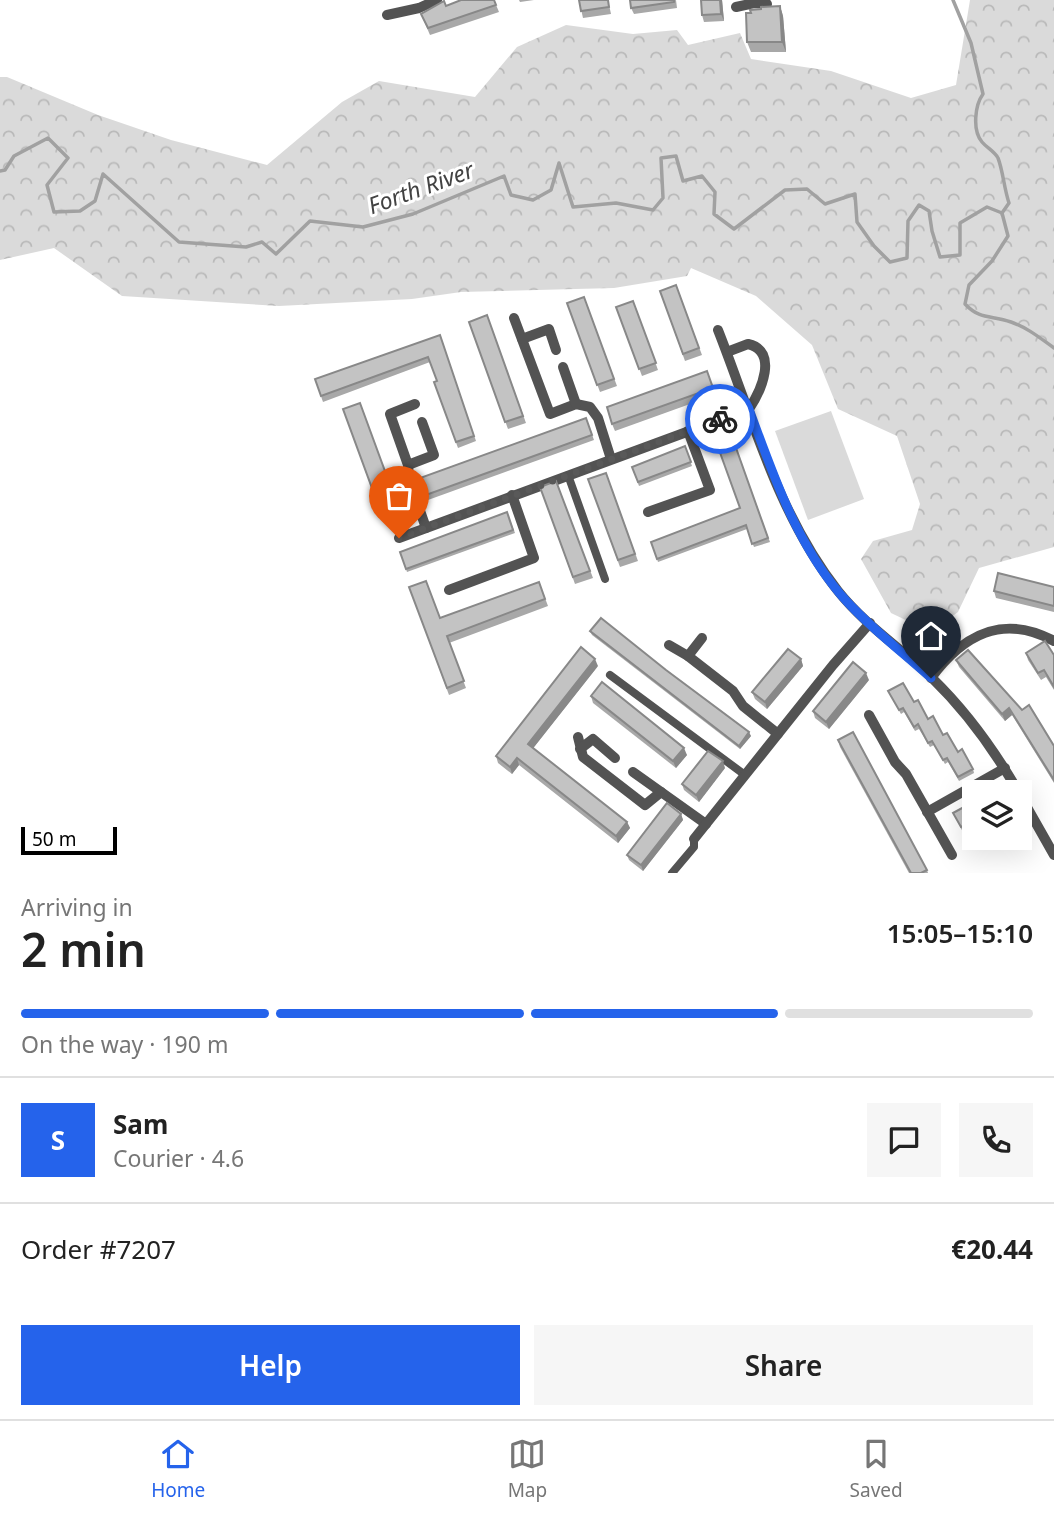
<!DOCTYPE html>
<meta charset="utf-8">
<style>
:root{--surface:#fff;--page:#f6f6f6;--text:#222;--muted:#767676;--line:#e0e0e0;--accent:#2563eb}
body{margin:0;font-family:"Noto Sans",sans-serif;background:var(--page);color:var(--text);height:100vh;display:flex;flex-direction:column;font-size:26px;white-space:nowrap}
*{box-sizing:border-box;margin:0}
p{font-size:23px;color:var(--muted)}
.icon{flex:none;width:38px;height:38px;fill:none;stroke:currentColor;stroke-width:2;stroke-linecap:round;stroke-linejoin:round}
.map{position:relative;height:873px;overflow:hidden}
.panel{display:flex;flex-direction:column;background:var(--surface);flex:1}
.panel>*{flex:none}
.buttons{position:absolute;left:962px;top:780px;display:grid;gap:14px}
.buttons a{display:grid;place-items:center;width:70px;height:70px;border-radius:0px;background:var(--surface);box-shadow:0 7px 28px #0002;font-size:35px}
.scale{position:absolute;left:21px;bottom:18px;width:96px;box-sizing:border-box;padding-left:7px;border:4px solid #000;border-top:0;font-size:19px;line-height:24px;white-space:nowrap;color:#000;-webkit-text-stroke:5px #fff;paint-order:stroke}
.pin{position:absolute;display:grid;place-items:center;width:60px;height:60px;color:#fff;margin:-72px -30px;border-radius:50% 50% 50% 0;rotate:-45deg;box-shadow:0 0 7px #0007}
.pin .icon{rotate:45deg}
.courier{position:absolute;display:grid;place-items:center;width:70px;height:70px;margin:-35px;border:5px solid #2563eb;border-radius:50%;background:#fff;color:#222;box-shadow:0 2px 9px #0007}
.summary em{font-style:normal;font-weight:600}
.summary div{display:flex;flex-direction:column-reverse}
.summary{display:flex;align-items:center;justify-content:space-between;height:119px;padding:0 21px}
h1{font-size:46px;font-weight:600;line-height:52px}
.bar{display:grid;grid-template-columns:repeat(4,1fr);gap:10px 7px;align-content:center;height:84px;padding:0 21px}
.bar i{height:9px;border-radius:5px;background:var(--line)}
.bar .selected{background:var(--accent)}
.bar p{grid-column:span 4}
.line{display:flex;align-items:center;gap:18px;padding:0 21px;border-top:2px solid var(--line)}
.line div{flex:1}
.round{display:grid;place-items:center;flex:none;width:74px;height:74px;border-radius:0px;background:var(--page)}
.button{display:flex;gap:14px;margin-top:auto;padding:14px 21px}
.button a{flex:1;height:80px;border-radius:0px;background:var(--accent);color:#fff;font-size:28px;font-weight:600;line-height:80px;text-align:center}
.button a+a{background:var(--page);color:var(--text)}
.menu{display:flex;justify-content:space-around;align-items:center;height:98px;border-top:2px solid var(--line);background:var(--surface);font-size:19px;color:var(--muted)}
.menu a{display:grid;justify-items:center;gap:4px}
.menu .selected{color:var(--accent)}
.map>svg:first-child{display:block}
.forest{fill:url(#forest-crowns)}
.pitch{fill:#dadada}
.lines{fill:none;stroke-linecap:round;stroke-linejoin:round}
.stream{stroke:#a1a1a1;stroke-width:3.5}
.pedestrian{stroke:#535353;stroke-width:8}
.minor{stroke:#535353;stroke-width:10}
.wall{fill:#a8a8a8}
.shaded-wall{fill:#888}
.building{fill:#c3c3c3;stroke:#888;stroke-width:2}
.done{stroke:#595959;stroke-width:7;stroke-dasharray:0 12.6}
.route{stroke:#2563eb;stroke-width:9}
.labels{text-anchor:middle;stroke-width:6;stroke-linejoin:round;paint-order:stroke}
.water-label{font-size:23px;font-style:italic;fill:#424242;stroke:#fff}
</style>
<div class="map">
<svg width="1054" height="873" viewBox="0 0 1054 873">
<defs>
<pattern id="forest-crowns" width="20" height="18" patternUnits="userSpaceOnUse" patternTransform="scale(1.75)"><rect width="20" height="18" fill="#dadada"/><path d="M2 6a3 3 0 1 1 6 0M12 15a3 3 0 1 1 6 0" fill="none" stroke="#b9b9b9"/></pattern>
</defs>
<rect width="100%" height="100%" fill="#fff"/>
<path class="forest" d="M970 0H1054V547L979 568 958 612 931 632 891 613 861 559 873 541 912 530 920 504 897 436 838 409 812 345 756 296 691 268 687 276 614 288 461 292 412 299 279 306 122 296 54 248 0 260V77H7L98 115 171 140 267 165 342 102 379 81 475 97 517 47 566 25 633 34 677 30 688 45 740 33 751 59 831 71 911 98 956 85Z"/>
<path class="pitch" d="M831 411 864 499 808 520 775 431Z"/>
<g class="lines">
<g class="stream">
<path d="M953 0 971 43 983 94C975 105 972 130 982 142 987 148 994 151 998 158 1003 171 1004 188 1009 203L1002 213"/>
<path d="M0 171 5 170 14 156 48 138 68 158 47 185 54 212 80 211 95 201 103 174 179 242 246 247 262 242 276 254 310 221 363 227 413 214 504 176 511 195 533 200 551 190 559 163 573 207 616 203 653 210 663 198 661 158 676 156 683 181 702 176 715 192 714 214 734 229 785 190 807 189 825 204 855 194 857 222 874 246 890 262 907 258 908 221 919 205 929 211 932 231 940 257 960 255V223L987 207 1002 213"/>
<path d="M1002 213 1008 236 992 261 969 285 965 304C980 320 991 315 1011 322 1028 328 1040 338 1054 348"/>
</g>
<g class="pedestrian">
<path d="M568 475 605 579"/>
<path d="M610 675 745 775"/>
<path d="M672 873 694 847V839"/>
</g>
<g class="minor">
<path d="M736 7 754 3 767 4"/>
<path d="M387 15 419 8 437 0"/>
<path d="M514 318 550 414 576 404 590 407 598 418 611 459"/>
<path d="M718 330C753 419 778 515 838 591 865 625 902 649 932 678 967 712 995 751 1019 793"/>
<path d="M522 339 549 329 556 350"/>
<path d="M563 367 576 404"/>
<path d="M415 404 390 414 408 465 409 479 426 528"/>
<path d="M408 465 434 455 422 422"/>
<path d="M648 512 710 490 688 431"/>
<path d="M399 538 749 409C761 391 779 351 748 344L727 352"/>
<path d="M449 590 534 558 512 495"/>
<path d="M669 645 688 656 733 691 743 706 778 734"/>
<path d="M688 656 702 638"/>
<path d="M931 678C963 635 1002 613 1054 641"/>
<path d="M869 715 895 762 906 774 952 855"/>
<path d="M578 737 583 757 645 805 661 792"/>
<path d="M580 749 593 739 615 758"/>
<path d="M633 772 706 824"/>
<path d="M1020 795 1054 855"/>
<path d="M927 812 1005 768"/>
<path d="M694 839 833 665 870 623"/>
</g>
</g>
<g class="wall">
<path d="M494 0 499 12 430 35 421 14 446 6Z"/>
<path d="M519 0H534L520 2Z"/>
<path d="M579 0H608L611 14 583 18Z"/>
<path d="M676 0 677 8 634 14 631 8Z"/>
<path d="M722 0 724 21 704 22 702 15Z"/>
<path d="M780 6 783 16 786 52H751L747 42 751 13 761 9Z"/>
<path d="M676 285 702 355 685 361 660 291Z"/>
<path d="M584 297 617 386 600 392 567 303Z"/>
<path d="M633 301 658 370 642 376 616 307Z"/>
<path d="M487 315 526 423 508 429 469 322Z"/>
<path d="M440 335 476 441 458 448 434 382 437 381 430 362 323 402 315 379Z"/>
<path d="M707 371 715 395 615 431 612 424Z"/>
<path d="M360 403 399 511 382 517 343 409Z"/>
<path d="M586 418 594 440 428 500 420 478Z"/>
<path d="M730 431 770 542 754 547 747 529 658 562 651 542 740 508Z"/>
<path d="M685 446 692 466 639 486 632 467Z"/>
<path d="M606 473 638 561 620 567 588 479Z"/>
<path d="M556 481 593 578 575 584 540 487Z"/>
<path d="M507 512 515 533 407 572 400 552Z"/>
<path d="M539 582 548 606 449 643 466 688 449 695 409 587 440 618Z"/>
<path d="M1054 587V612L996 598 994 591Z"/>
<path d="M590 631 666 670 751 736 740 749 592 635Z"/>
<path d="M1026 653 1054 655V690L1046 677 1041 680 1028 660Z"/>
<path d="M801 659 803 666 767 709 755 699 752 692Z"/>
<path d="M956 660 1054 746V783L1012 715 1005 721 959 667Z"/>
<path d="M598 666 533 748 627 822 630 828 618 843 519 765 512 774 498 763 496 756Z"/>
<path d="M869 680 829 729 815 718 813 711Z"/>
<path d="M888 691 914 702 973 769 974 773 959 781 948 762 945 764 934 745 930 747 919 729 915 731 904 712 901 714Z"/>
<path d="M591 696 687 755 676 768 593 703Z"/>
<path d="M838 740 927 870 928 873H909L840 747Z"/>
<path d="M725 768 699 802 684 790 682 784Z"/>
<path d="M975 801V828L964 834 953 813Z"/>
<path d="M681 814 683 820 643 871 629 860 627 855Z"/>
</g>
<g class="shaded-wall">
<path d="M720 0H722L724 21 721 14Z"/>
<path d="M780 6 783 16 786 52 782 42Z"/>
<path d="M595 659 598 666 531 751 528 744Z"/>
<path d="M801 659 803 666 767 709 765 702Z"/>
<path d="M866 673 869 680 829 729 826 722Z"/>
<path d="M1009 708 1012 715 1005 721 1002 714Z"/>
<path d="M749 732 751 736 740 749 739 746Z"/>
<path d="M684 748 687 755 676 768 673 761Z"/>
<path d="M517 758 519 765 512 774 510 767Z"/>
<path d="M723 761 725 768 699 802 696 795Z"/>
<path d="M681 814 683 820 643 871 641 865Z"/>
<path d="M627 822 630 828 618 843 616 836Z"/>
</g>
<g class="building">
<path d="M461 0H494L496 5 428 28 421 14 444 1 446 6Z"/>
<path d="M579 0H608L609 7 581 11Z"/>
<path d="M630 0H674V2L631 8Z"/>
<path d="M701 0H720L721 14 702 15Z"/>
<path d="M780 6 782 42H747L746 13H751L750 10 761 9V7Z"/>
<path d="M676 285 699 348 683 354 660 291Z"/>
<path d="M584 297 614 379 597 385 567 303Z"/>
<path d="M633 301 656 363 639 369 616 307Z"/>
<path d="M487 315 523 416 505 422 469 322Z"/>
<path d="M440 335 474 436 456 442 434 382 437 381 428 357 321 396 315 379Z"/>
<path d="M707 371 713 388 612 424 607 407Z"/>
<path d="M360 403 397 504 380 510 343 409Z"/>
<path d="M586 418 592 435 426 495 420 478Z"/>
<path d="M730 431 768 538 752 544 746 525 657 559 651 542 740 508 714 436Z"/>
<path d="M685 446 691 462 638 482 632 467Z"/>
<path d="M606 473 635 554 618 560 588 479Z"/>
<path d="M556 481 590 571 573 577 540 487Z"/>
<path d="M507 512 513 530 406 569 400 552Z"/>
<path d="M998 573 1054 587V606L994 591Z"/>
<path d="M426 581 440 618 539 582 545 599 447 636 464 681 447 688 409 587Z"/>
<path d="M601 618 666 670 749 732 739 746 590 631Z"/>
<path d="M1045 641 1054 655V687L1044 670 1038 673 1026 653Z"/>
<path d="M581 647 595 659 528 744 627 822 616 836 517 758 510 767 496 756Z"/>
<path d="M788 649 801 659 765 702 752 692Z"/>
<path d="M968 650 1022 710 1029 705 1054 746V780L1009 708 1002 714 956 660Z"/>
<path d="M853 662 866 673 826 722 813 711Z"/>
<path d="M602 682 684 748 673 761 591 696Z"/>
<path d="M903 683 914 702 918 700 928 719 933 716 943 735 947 733 958 752 962 749 973 769 958 777 947 758 943 760 932 741 928 743 918 724 914 727 903 708 899 710 888 691Z"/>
<path d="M853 732 927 870 921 873H911L838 740Z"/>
<path d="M708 751 723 761 696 795 682 784Z"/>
<path d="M975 801V820L961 827 953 813Z"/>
<path d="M667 803 681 814 641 865 627 855Z"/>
</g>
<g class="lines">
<path class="done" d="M399 538 720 419"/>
<path class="route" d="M720 419 749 409C773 474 795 541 841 595 867 625 901 651 931 678"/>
</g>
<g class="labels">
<g class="water-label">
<text transform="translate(421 188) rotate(-20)" y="8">Forth River</text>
</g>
</g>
</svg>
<div class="buttons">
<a><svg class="icon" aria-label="layers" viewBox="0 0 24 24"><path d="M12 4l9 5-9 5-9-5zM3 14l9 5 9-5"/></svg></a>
</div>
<div class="scale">50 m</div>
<div class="pin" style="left:399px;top:538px;background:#ea580c"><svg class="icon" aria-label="bag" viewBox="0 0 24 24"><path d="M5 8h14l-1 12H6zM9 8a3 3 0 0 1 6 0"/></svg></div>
<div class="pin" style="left:931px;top:678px;background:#1f2937"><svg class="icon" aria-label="home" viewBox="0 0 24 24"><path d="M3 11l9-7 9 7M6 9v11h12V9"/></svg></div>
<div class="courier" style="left:720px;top:419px"><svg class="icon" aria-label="bike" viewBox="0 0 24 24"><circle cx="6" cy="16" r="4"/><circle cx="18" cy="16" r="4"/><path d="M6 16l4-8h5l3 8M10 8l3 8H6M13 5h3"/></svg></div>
</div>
<section class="panel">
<div class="summary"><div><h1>2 min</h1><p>Arriving in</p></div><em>15:05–15:10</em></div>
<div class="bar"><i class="selected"></i><i class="selected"></i><i class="selected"></i><i></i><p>On the way · 190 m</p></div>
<div class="line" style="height:126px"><b class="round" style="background:var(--accent);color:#fff">S</b><div><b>Sam</b><p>Courier · 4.6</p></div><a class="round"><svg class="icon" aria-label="chat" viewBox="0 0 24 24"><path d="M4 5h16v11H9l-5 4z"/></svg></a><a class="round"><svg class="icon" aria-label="phone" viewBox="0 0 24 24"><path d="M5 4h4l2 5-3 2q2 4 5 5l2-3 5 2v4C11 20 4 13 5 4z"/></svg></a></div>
<div class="line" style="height:91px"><div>Order #7207</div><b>€20.44</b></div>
<div class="button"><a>Help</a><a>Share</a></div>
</section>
<nav class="menu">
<a class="selected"><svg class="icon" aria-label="home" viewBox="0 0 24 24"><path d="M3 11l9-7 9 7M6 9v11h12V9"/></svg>Home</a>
<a><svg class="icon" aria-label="map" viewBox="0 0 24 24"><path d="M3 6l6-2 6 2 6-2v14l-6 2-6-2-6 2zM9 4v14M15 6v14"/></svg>Map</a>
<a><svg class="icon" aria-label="saved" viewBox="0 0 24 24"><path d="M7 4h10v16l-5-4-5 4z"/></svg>Saved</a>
</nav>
